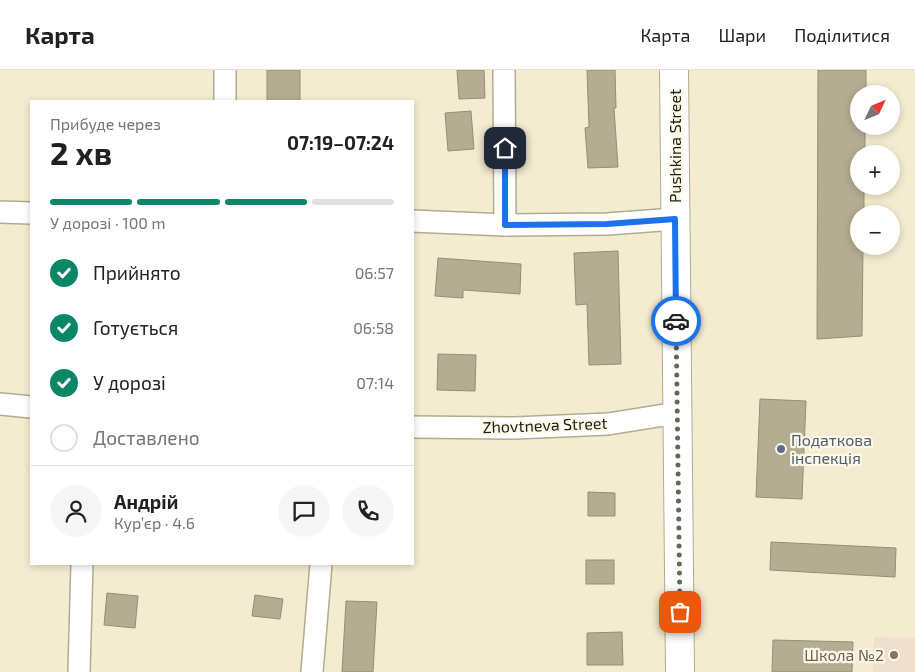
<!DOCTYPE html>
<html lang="uk">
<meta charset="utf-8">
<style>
:root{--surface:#fff;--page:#f6f6f6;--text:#202124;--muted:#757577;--line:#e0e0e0;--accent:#0b8667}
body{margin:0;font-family:"Exo 2",sans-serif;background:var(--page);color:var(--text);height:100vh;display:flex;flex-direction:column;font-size:19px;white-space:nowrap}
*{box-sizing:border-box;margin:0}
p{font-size:16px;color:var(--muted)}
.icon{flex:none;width:28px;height:28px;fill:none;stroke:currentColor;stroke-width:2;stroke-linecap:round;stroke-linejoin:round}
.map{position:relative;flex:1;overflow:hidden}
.panel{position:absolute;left:30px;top:30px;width:384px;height:465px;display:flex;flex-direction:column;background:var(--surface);border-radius:0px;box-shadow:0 2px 8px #0003}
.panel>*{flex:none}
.needle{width:32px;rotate:47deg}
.controls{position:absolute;left:850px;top:15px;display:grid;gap:10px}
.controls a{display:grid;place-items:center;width:50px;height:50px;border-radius:50%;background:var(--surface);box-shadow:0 2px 8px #0003;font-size:25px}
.pin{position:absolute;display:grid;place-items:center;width:42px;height:42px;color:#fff;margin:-21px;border-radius:10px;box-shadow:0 2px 8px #0006}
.courier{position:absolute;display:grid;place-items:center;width:50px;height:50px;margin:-25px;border:4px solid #1a73e8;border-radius:50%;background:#fff;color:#222;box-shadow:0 1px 6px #0007}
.headline em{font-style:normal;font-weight:700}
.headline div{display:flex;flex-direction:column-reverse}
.headline{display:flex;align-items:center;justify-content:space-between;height:85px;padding:0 20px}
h1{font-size:32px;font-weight:700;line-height:38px}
.bar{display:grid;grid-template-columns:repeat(4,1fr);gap:8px 5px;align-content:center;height:60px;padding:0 20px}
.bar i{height:6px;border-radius:4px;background:var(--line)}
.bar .selected{background:var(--accent)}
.bar p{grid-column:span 4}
.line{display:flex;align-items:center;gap:12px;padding:0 20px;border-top:1px solid var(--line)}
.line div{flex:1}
.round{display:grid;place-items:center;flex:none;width:52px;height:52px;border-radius:26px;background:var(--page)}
ol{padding:0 20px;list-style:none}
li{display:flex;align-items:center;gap:15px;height:55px}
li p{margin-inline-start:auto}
li .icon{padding:5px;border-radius:50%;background:var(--accent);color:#fff;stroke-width:4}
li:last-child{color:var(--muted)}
li i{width:28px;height:28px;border:2px solid var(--line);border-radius:50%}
header{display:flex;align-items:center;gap:30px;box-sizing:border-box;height:70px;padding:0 25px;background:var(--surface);border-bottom:1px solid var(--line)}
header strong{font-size:24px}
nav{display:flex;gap:28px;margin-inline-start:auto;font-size:18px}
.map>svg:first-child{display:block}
.education{fill:#f0dfce}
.building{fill:#b4ad92;stroke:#968e74}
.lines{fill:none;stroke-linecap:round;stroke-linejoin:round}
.minor-casing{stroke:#b2ab90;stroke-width:24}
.secondary-casing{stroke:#b2ab90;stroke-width:30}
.minor{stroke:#fff;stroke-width:21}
.secondary{stroke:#fff;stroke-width:28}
.done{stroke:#6a6554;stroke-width:5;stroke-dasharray:0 9}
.route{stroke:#1a73e8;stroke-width:6}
.service-dot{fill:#5c6f8a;stroke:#fefae9;stroke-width:2}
.education-dot{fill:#8d6e63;stroke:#fefae9;stroke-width:2}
.labels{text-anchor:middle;stroke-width:4.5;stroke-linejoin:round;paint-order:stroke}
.street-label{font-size:16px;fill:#1f1c12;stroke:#fefae9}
.service-label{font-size:16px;fill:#4e5e75;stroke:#fefae9;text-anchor:start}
.education-label{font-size:16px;fill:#785e54;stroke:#fefae9;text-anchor:end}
</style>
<header>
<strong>Карта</strong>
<nav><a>Карта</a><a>Шари</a><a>Поділитися</a></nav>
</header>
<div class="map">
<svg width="915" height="602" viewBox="0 0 915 602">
<rect width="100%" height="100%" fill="#f4ecd0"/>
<path class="education" d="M874 567 915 568V602H873Z"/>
<g class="building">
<rect x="267" y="0" width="33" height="31"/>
<path d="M457 0H484L485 28 459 29Z"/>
<path d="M587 0H615L616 38H614L618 97 588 98 585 58 589 57Z"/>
<path d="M818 0H866V24H859V56H865V84H859V116H864V144H859V176H863L862 266 817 269Z"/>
<path d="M471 41 474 79 448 81 445 43Z"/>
<path d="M618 181 621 294 589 295 587 234 576 235 574 183Z"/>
<path d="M438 188 521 194 520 224 463 220V228L435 226Z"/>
<path d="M438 284 476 285 475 321 437 320Z"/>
<path d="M760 329 806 331 802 429 756 427Z"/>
<path d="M588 422 615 423V446H588Z"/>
<path d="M771 472 896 478 895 507 770 500Z"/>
<rect x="586" y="490" width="28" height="24"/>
<path d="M107 523 138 526 135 558 104 555Z"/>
<path d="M255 525 283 529 280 549 252 546Z"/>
<path d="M346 531 377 532 373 602H342Z"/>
<path d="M622 562 623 595H587V563Z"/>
<path d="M773 570 853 572 852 602H772Z"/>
</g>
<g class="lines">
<defs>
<g id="minor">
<path d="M225 0V31"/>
<path d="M504 0 505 155"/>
<path d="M0 142 31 143"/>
<path d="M412 151 505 155 607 154 675 149"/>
<path d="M0 334 31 337"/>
<path d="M412 357 515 358 608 354 677 343"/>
<path d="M79 602 82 494"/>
<path d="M312 602 321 494"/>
</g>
<path id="secondary" d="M674 0 680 602"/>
</defs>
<use href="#minor" class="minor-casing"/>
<use href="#secondary" class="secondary-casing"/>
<use href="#minor" class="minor"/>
<use href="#secondary" class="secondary"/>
</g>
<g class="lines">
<path class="done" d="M676 251 680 542"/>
<path class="route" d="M505 78V155L607 154 675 149 676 251"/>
</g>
<circle class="service-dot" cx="781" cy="379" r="5"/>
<circle class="education-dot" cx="894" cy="585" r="5"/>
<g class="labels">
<g class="street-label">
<text transform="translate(675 76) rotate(-90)" y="6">Pushkina Street</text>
<text transform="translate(545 355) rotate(-2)" y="6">Zhovtneva Street</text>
</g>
<g class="service-label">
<text x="791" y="376">Податкова<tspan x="791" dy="18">інспекція</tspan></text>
</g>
<g class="education-label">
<text x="884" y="591">Школа №2</text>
</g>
</g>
</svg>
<div class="controls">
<a><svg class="needle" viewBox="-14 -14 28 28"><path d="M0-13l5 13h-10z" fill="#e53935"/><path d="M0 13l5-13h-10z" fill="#757577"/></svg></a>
<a>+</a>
<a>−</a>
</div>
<div class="pin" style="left:680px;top:542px;background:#ea580c"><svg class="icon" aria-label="bag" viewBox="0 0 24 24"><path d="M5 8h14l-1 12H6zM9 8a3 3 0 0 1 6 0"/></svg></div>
<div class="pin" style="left:505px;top:78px;background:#1f2937"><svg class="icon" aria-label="home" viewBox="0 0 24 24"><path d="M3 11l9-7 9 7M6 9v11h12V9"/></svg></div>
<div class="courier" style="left:676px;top:251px"><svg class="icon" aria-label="car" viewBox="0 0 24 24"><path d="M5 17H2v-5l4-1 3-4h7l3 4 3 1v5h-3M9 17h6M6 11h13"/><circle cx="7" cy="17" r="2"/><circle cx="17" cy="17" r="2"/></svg></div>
<section class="panel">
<div class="headline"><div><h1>2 хв</h1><p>Прибуде через</p></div><em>07:19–07:24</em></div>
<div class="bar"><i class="selected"></i><i class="selected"></i><i class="selected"></i><i></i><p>У дорозі · 100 m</p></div>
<ol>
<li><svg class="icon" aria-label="check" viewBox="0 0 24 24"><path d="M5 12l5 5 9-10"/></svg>Прийнято<p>06:57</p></li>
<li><svg class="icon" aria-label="check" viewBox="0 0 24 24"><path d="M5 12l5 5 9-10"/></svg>Готується<p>06:58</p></li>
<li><svg class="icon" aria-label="check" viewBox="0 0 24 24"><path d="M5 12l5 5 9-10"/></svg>У дорозі<p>07:14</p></li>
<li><i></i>Доставлено</li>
</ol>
<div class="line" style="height:90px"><a class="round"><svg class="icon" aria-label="person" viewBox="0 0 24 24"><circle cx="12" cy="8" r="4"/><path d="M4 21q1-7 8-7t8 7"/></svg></a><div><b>Андрій</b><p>Кур’єр · 4.6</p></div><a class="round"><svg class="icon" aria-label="chat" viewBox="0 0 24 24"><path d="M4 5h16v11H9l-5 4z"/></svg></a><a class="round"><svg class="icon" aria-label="phone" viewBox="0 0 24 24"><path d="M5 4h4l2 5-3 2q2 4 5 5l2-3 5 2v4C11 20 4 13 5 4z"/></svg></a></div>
</section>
</div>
